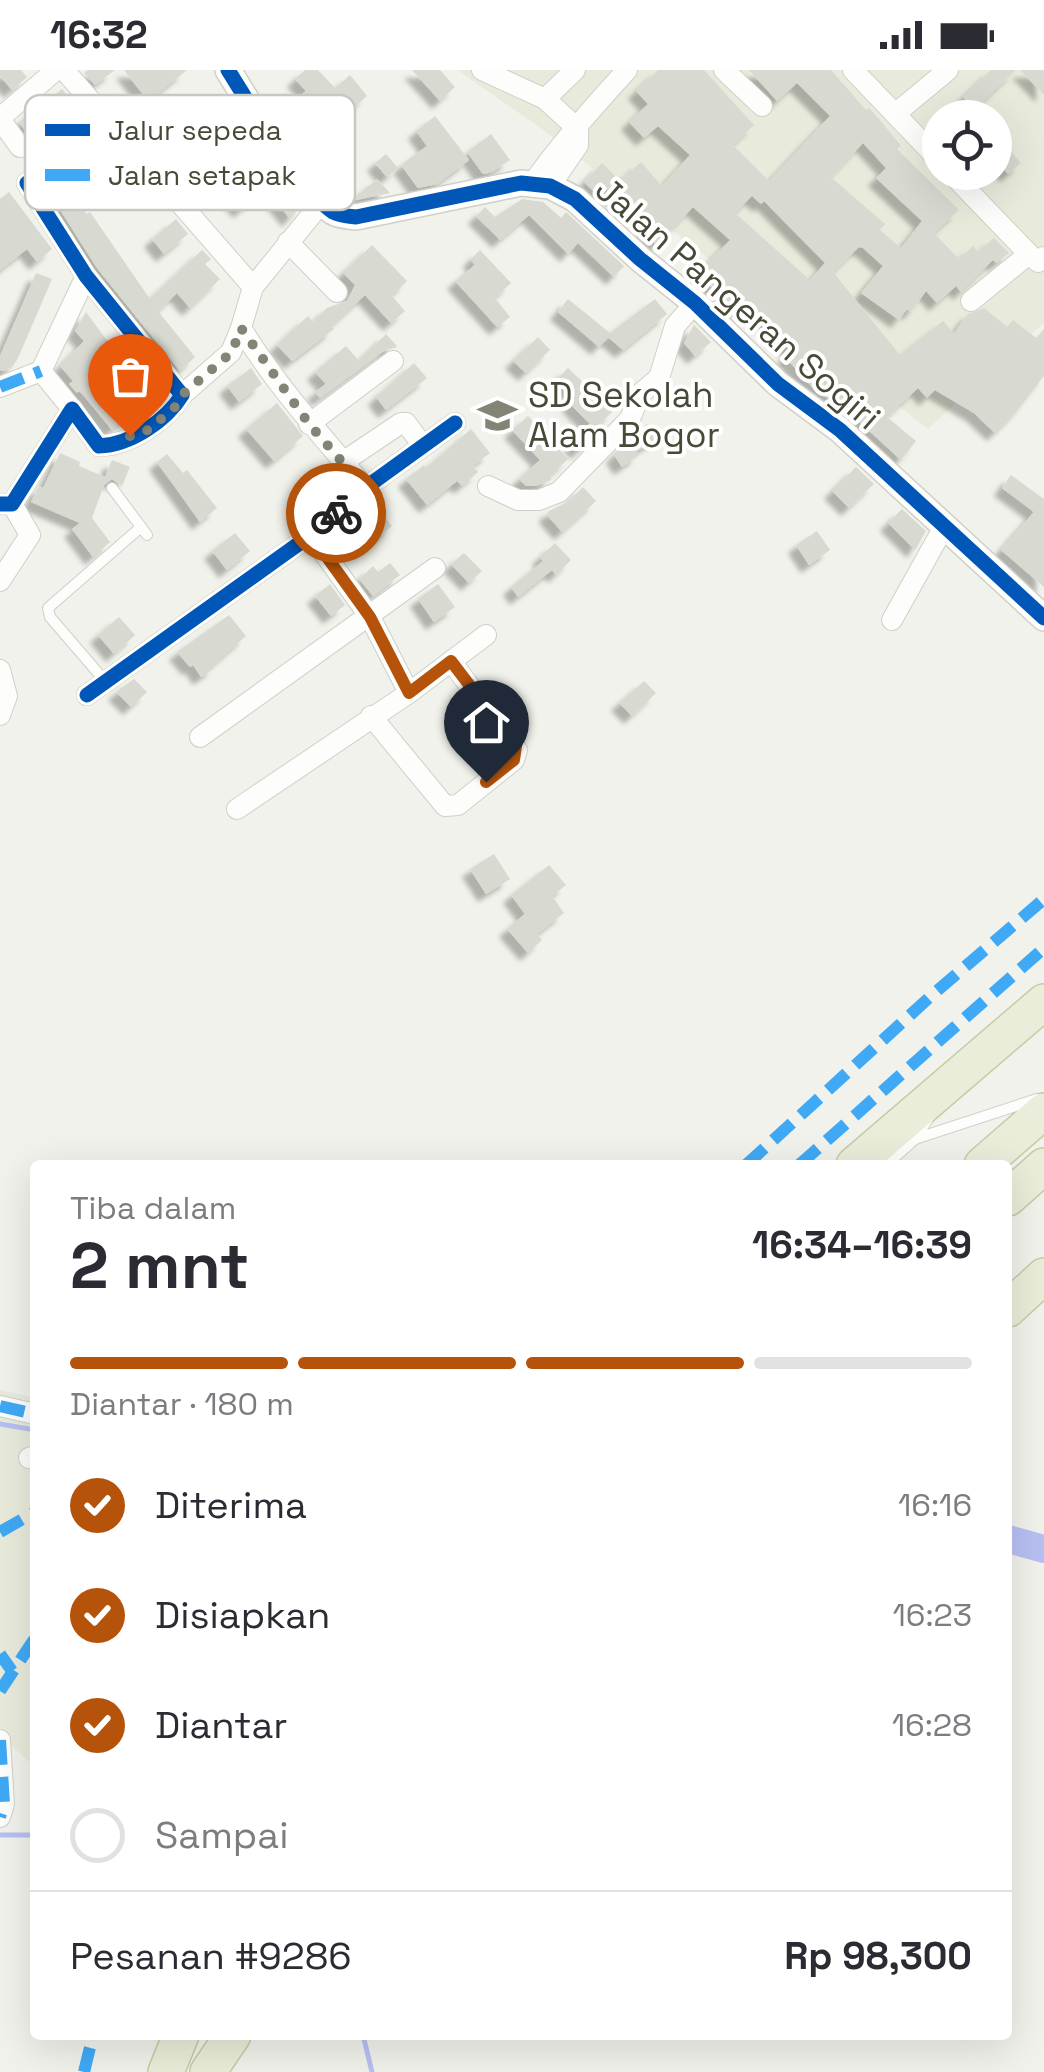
<!DOCTYPE html>
<html lang="id">
<meta charset="utf-8">
<style>
:root{--surface:#fff;--page:#f2f2f3;--text:#2b2b33;--muted:#7c7c81;--line:#e1e1e2;--accent:#b45309}
body{margin:0;font-family:"Space Grotesk",sans-serif;background:var(--page);color:var(--text);height:100vh;display:flex;flex-direction:column;font-size:38px;white-space:nowrap}
*{box-sizing:border-box;margin:0}
p{font-size:32px;color:var(--muted)}
.icon{flex:none;width:55px;height:55px;fill:none;stroke:currentColor;stroke-width:2;stroke-linecap:round;stroke-linejoin:round}
.map{position:relative;flex:1;overflow:hidden}
.panel{position:absolute;left:30px;top:1090px;width:982px;height:880px;display:flex;flex-direction:column;background:var(--surface);border-radius:10px;box-shadow:0 10px 40px #0002}
.panel>*{flex:none}
.fabs{position:absolute;left:922px;top:30px;display:grid;gap:20px}
.fabs a{display:grid;place-items:center;width:90px;height:90px;border-radius:50%;background:var(--surface);box-shadow:0 10px 40px #0002;font-size:50px}
.pin{position:absolute;display:grid;place-items:center;width:85px;height:85px;color:#fff;margin:-102px -42px;border-radius:50% 50% 50% 0;rotate:-45deg;box-shadow:0 0 10px #0007}
.pin .icon{rotate:45deg}
.courier{position:absolute;display:grid;place-items:center;width:100px;height:100px;margin:-50px;border:8px solid #b45309;border-radius:50%;background:#fff;color:#222;box-shadow:0 2px 12px #0007}
.overview em{font-style:normal;font-weight:600}
.overview div{display:flex;flex-direction:column-reverse}
.overview{display:flex;align-items:center;justify-content:space-between;height:170px;padding:0 40px}
h1{font-size:65px;font-weight:600;line-height:75px}
.bar{display:grid;grid-template-columns:repeat(4,1fr);gap:15px 10px;align-content:center;height:120px;padding:0 40px}
.bar i{height:12px;border-radius:8px;background:var(--line)}
.bar .current{background:var(--accent)}
.bar p{grid-column:span 4}
.line{display:flex;align-items:center;gap:25px;padding:0 40px;border-top:2px solid var(--line)}
.line div{flex:1}
ol{padding:0 40px;list-style:none}
li{display:flex;align-items:center;gap:30px;height:110px}
li p{margin-inline-start:auto}
li .icon{padding:10px;border-radius:50%;background:var(--accent);color:#fff;stroke-width:4}
li:last-child{color:var(--muted)}
li i{width:55px;height:55px;border:5px solid var(--line);border-radius:50%}
.status{display:flex;justify-content:space-between;align-items:center;height:70px;padding:0 50px;background:var(--surface);direction:ltr}
.status svg{height:28px;fill:currentColor}
.map>svg:first-child{display:block}
.residential{fill:#e8ebdc;fill-rule:evenodd}
.lines{fill:none;stroke-linecap:round;stroke-linejoin:round}
.stream{stroke:#b8c0f3;stroke-width:5}
.river{stroke:#b8c0f3;stroke-width:28}
.building{fill:#d8d9d0;fill-rule:evenodd;filter:url(#shadow)}
.service-casing{stroke:#cfd0c9;stroke-width:12}
.minor-casing{stroke:#cfd0c9;stroke-width:22}
.tertiary-casing{stroke:#cfd0c9;stroke-width:28}
.motorway-casing{stroke:#c7cca4;stroke-width:38}
.service{stroke:#fdfdfc;stroke-width:10}
.minor{stroke:#fdfdfc;stroke-width:20}
.tertiary{stroke:#fdfdfc;stroke-width:25}
.motorway{stroke:#e9edd9;stroke-width:35}
.quiet{stroke:#3fa9f5;stroke-width:12;stroke-dasharray:25 12;stroke-linecap:butt}
.cycleway-casing{stroke:#fff;stroke-width:21}
.cycleway{stroke:#0057b8;stroke-width:15}
.done{stroke:#838475;stroke-width:10;stroke-dasharray:0 18}
.route{stroke:#b45309;stroke-width:12}
.labels{text-anchor:middle;stroke-width:8;stroke-linejoin:round;paint-order:stroke}
.street-label{font-size:35px;fill:#484936;stroke:#fff}
.poi-label{font-size:35px;fill:#484936;stroke:#fff;text-anchor:start}
.key{fill:#fff;stroke:#c8c8c3;stroke-width:2.5}
.key-label{font-size:28px;fill:#484936}
</style>
<div class="status"><b>16:32</b><svg viewBox="0 0 49 12"><path d="M0 12V9h3v3zM5 12V6h3v6zM10 12V3h3v9zM15 12V0h3v12zM26 1h20v11H26zM47 4h2v5h-2z"/></svg></div>
<div class="map">
<svg width="1044" height="2002" viewBox="0 0 1044 2002">
<defs>
<filter id="shadow"><feDropShadow dx="-8" dy="8" stdDeviation="2.5" flood-color="#0004"/></filter>
</defs>
<rect width="100%" height="100%" fill="#f1f2eb"/>
<g class="residential">
<path d="M457 0H1044V253L928 359 542 59ZM940 48H995V102H940Z"/>
<path d="M0 1320 35 1328V1697L0 1665Z"/>
</g>
<g class="lines">
<g class="stream">
<path d="M0 1354 35 1360"/>
<path d="M0 1765H35"/>
<path d="M363 1965 372 2002"/>
</g>
<path class="river" d="M1008 1469 1044 1479"/>
</g>
<g class="building">
<path d="M0 0H21L27 7 12 20 0 6Z"/>
<path d="M88 0H115L95 15 84 3Z"/>
<path d="M124 0H187L148 31Z"/>
<path d="M305 0H318L335 18 350 5 367 26 349 42 336 26 307 50 293 32 306 21 295 9Z"/>
<path d="M412 0H440L455 17 440 31Z"/>
<path d="M658 0H704L754 55 733 75 769 111 830 46 797 13 777 31 749 0H831L866 40 869 38 880 50 901 76 897 79 959 140 934 163 959 189 973 176 978 182 994 168 1009 183 996 193 993 190 961 222 956 216 937 233 926 221 911 242 907 239 899 250 861 223 883 196 863 178 859 177 833 202 900 285 943 251 954 263 968 244 984 238 1007 257 1013 250 1036 268 1044 259V306L1016 342 995 363 974 343 935 320 927 328 918 318 887 347 916 371 901 390 830 325 827 328 817 318 815 320 784 286 791 280 747 231 736 241 697 203 730 170 693 137 657 175 642 161 648 156 629 135 625 139 605 117 598 125 584 112 602 93 620 111 641 92 662 116 690 85 658 56 644 68 629 52 648 34 636 21ZM863 73 886 98 876 108 922 151 901 178 880 160 885 154 831 107ZM752 126 761 134 764 131 825 193 810 210 735 143Z"/>
<path d="M991 0H1016L974 40 963 27Z"/>
<path d="M1020 0H1044V25Z"/>
<path d="M62 19 111 75 94 88 90 83 59 106 87 144 90 142 150 229 202 180 211 189 205 194 220 209 190 238 177 223 158 241 195 287 180 301 97 198 38 105 57 89 39 66 31 69 19 52Z"/>
<path d="M435 46 469 90 437 114 418 118 401 95 427 76 416 61Z"/>
<path d="M491 64 510 90 492 102 483 104 467 82Z"/>
<path d="M250 66 301 136 290 149 266 119 241 140 228 125 255 102 239 72Z"/>
<path d="M1007 77 1021 93 1008 104 995 89Z"/>
<path d="M386 84 398 98 387 107 375 93Z"/>
<path d="M377 109 390 123 356 130 354 128Z"/>
<path d="M9 122 52 179 37 192 27 179 0 200V129Z"/>
<path d="M522 129 543 132 561 148 566 142 624 196 614 207 578 173 568 184 529 145 500 170 476 146 485 137 495 147Z"/>
<path d="M176 149 188 164 164 184 152 169Z"/>
<path d="M372 175 407 211 392 226 405 241 391 253 365 225 331 256 334 259 292 291 277 275 308 246 313 252 327 238 347 231 355 215 343 203Z"/>
<path d="M480 180 511 213 495 228 510 247 497 257 455 211 475 195 471 189Z"/>
<path d="M36 203 52 209 18 288 12 297 3 301 0 300V286Z"/>
<path d="M568 229 610 263 655 229 667 244 623 280 608 267 599 277 558 242Z"/>
<path d="M86 242 149 328 112 360 84 326 79 321 77 323 69 314 73 311 60 296 84 271 75 261Z"/>
<path d="M694 255 711 272 695 286 684 273Z"/>
<path d="M386 264 397 276 395 278 385 280 320 328 315 322 326 314 315 302 346 276 359 291Z"/>
<path d="M538 267 550 280 526 303 513 291Z"/>
<path d="M414 293 427 308 386 340 376 327Z"/>
<path d="M251 298 262 314 239 332 227 316Z"/>
<path d="M568 298 613 341 595 359 570 334 576 328 558 308Z"/>
<path d="M277 333 303 366 274 391 246 359Z"/>
<path d="M528 346 568 389 550 406 551 410 536 416H526L519 409 540 390 512 360Z"/>
<path d="M647 354 656 369 636 382 639 385 622 397 614 385Z"/>
<path d="M471 359 490 383 473 396 478 402 462 416 457 411 427 435 406 409 424 395 426 398Z"/>
<path d="M583 360 592 368 579 381 571 373Z"/>
<path d="M60 383 80 392 79 396 105 407 112 390 130 397 122 416 112 409 104 415 92 448 110 472 93 487 72 459 80 453 31 432 39 416 43 418Z"/>
<path d="M167 384 183 403 187 400 217 438 200 452 157 392Z"/>
<path d="M856 397 874 414 849 438 832 421Z"/>
<path d="M1011 405 1044 429V517L1001 480 1034 442 1002 418Z"/>
<path d="M583 417 596 431 562 462 547 445 549 441 568 432Z"/>
<path d="M371 431 392 456 372 473 351 448Z"/>
<path d="M902 439 926 461 915 480 888 453Z"/>
<path d="M817 461 830 480 809 495 796 475Z"/>
<path d="M235 463 250 481 227 500 212 481Z"/>
<path d="M555 473 571 490 556 505 552 500 518 527 511 517 543 491 540 487Z"/>
<path d="M464 483 482 501 469 513 451 494Z"/>
<path d="M390 493 400 505 373 526 359 509 373 496 378 502Z"/>
<path d="M330 514 345 535 331 546 315 526Z"/>
<path d="M438 514 455 537 434 552 418 529Z"/>
<path d="M229 545 246 566 213 595 214 598 201 607 193 595 190 597 177 582Z"/>
<path d="M119 547 135 565 114 584 98 565Z"/>
<path d="M134 609 147 622 131 637 116 622Z"/>
<path d="M644 611 656 623 632 646 619 633Z"/>
<path d="M494 784 510 809 486 824 470 799Z"/>
<path d="M549 795 566 815 552 826 564 843 537 864 542 870 528 883 507 859 525 844 511 825Z"/>
</g>
<g class="lines">
<defs>
<g id="service">
<path d="M112 418 147 465"/>
<path d="M105 611 50 547 48 538 141 457"/>
<path d="M915 1069 1037 1029"/>
<path d="M886 1095 915 1069 930 1046"/>
</g>
<g id="minor">
<path d="M64 0 253 217 322 132"/>
<path d="M482 0 545 29 578 59"/>
<path d="M724 0 762 36"/>
<path d="M853 0 940 91"/>
<path d="M545 29 575 0"/>
<path d="M895 44 948 0"/>
<path d="M0 48 56 0"/>
<path d="M0 49 20 77"/>
<path d="M950 102 1029 184 1038 192 1044 187"/>
<path d="M532 114C561 73 593 37 627 0"/>
<path d="M550 116 578 75V59"/>
<path d="M288 172 337 222"/>
<path d="M253 217 241 258C277 317 322 365 365 418"/>
<path d="M971 231 1029 184"/>
<path d="M0 317 41 301"/>
<path d="M182 325 231 282 241 258"/>
<path d="M72 339 41 301 86 206"/>
<path d="M309 354 393 291"/>
<path d="M343 392 401 353H406L423 376"/>
<path d="M488 416 518 430H539L559 422 630 349 640 324 659 308 675 256 695 233"/>
<path d="M0 434H12L72 339 99 376C130 375 166 351 182 325L86 206 27 113"/>
<path d="M311 465 370 547 409 623"/>
<path d="M0 511 30 465 12 434"/>
<path d="M892 550 945 455"/>
<path d="M0 600 7 626 0 645"/>
<path d="M87 625 311 465 365 418 455 353"/>
<path d="M371 646 445 736 458 735 514 690 517 680 451 591"/>
<path d="M200 667 435 498"/>
<path d="M237 739 409 623 486 565"/>
<path d="M0 1336 35 1344"/>
<path d="M29 1388 35 1386"/>
<path d="M0 1670 4 1734 0 1747"/>
</g>
<path id="tertiary" d="M228 0C252 38 298 118 333 142 340 146 348 146 356 147L521 113 550 116 575 129 640 189 695 233 778 314 840 360 1044 548"/>
<g id="motorway">
<path d="M854 1095 1044 932"/>
<path d="M982 1095 1044 1041"/>
<path d="M1008 1128 1044 1096"/>
<path d="M1008 1239 1044 1206"/>
<path d="M166 2002 181 1965"/>
<path d="M208 2002 233 1965"/>
</g>
</defs>
<use href="#service" class="service-casing"/>
<use href="#minor" class="minor-casing"/>
<use href="#tertiary" class="tertiary-casing"/>
<use href="#motorway" class="motorway-casing"/>
<use href="#service" class="service"/>
<use href="#minor" class="minor"/>
<use href="#tertiary" class="tertiary"/>
<use href="#motorway" class="motorway"/>
<g class="quiet">
<path d="M0 317 41 301"/>
<path d="M746 1095 931 926 1044 829"/>
<path d="M799 1095 1044 878"/>
<path d="M0 1336 35 1344"/>
<path d="M0 1462 35 1442"/>
<path d="M0 1584 12 1601"/>
<path d="M0 1621 35 1568"/>
<path d="M0 1670 4 1734 0 1747"/>
<path d="M84 2002 93 1965"/>
</g>
<defs>
<g id="cycleway">
<path d="M228 0C252 38 298 118 333 142 340 146 348 146 356 147L521 113 550 116 575 129 640 189 695 233 778 314 840 360 1044 548"/>
<path d="M0 434H12L72 339 99 376C130 375 166 351 182 325L86 206 27 113"/>
<path d="M87 625 311 465 365 418 455 353"/>
</g>
</defs>
<use href="#cycleway" class="cycleway-casing"/>
<use href="#cycleway" class="cycleway"/>
</g>
<g class="lines">
<path class="done" d="M130 366 148 360 175 337 182 325 232 282 241 258 309 354 365 418 336 443"/>
<path class="route" d="M336 443 311 465 370 547 409 623 451 591 516 676 514 690 486 712"/>
</g>
<defs>
<symbol id="school-bare" viewBox="-9 -9 18 18"><path d="M0-5L7-2L0 1L-7-2ZM-4 1L0 2.5L4 1V4Q0 6-4 4Z" fill="#838475" stroke="#fff" stroke-width="2.5" paint-order="stroke"/></symbol>
</defs>
<g fill-rule="evenodd">
<use href="#school-bare" x="470" y="318" width="55" height="55"/>
</g>
<g class="labels">
<g class="street-label">
<text transform="translate(738 233) rotate(41)" y="12">Jalan Pangeran Sogiri</text>
</g>
<g class="poi-label">
<text x="528" y="337">SD Sekolah<tspan x="528" dy="40">Alam Bogor</tspan></text>
</g>
</g>
<rect x="25" y="25" width="330" height="115" rx="15" class="key"/>
<rect x="45" y="54" width="45" height="12" fill="#0057b8"/>
<rect x="45" y="99" width="45" height="12" fill="#3fa9f5"/>
<g class="key-label">
<text x="108" y="70">Jalur sepeda</text>
<text x="108" y="115">Jalan setapak</text>
</g>
</svg>
<div class="fabs">
<a><svg class="icon" aria-label="locate" viewBox="0 0 24 24"><circle cx="12" cy="12" r="6"/><path d="M12 2v4M12 18v4M2 12h4M18 12h4"/></svg></a>
</div>
<div class="pin" style="left:130px;top:366px;background:#ea580c"><svg class="icon" aria-label="bag" viewBox="0 0 24 24"><path d="M5 8h14l-1 12H6zM9 8a3 3 0 0 1 6 0"/></svg></div>
<div class="pin" style="left:486px;top:712px;background:#1f2937"><svg class="icon" aria-label="home" viewBox="0 0 24 24"><path d="M3 11l9-7 9 7M6 9v11h12V9"/></svg></div>
<div class="courier" style="left:336px;top:443px"><svg class="icon" aria-label="bike" viewBox="0 0 24 24"><circle cx="6" cy="16" r="4"/><circle cx="18" cy="16" r="4"/><path d="M6 16l4-8h5l3 8M10 8l3 8H6M13 5h3"/></svg></div>
<section class="panel">
<div class="overview"><div><h1>2 mnt</h1><p>Tiba dalam</p></div><em>16:34–16:39</em></div>
<div class="bar"><i class="current"></i><i class="current"></i><i class="current"></i><i></i><p>Diantar · 180 m</p></div>
<ol>
<li><svg class="icon" aria-label="check" viewBox="0 0 24 24"><path d="M5 12l5 5 9-10"/></svg>Diterima<p>16:16</p></li>
<li><svg class="icon" aria-label="check" viewBox="0 0 24 24"><path d="M5 12l5 5 9-10"/></svg>Disiapkan<p>16:23</p></li>
<li><svg class="icon" aria-label="check" viewBox="0 0 24 24"><path d="M5 12l5 5 9-10"/></svg>Diantar<p>16:28</p></li>
<li><i></i>Sampai</li>
</ol>
<div class="line" style="height:130px"><div>Pesanan #9286</div><b>Rp 98,300</b></div>
</section>
</div>
